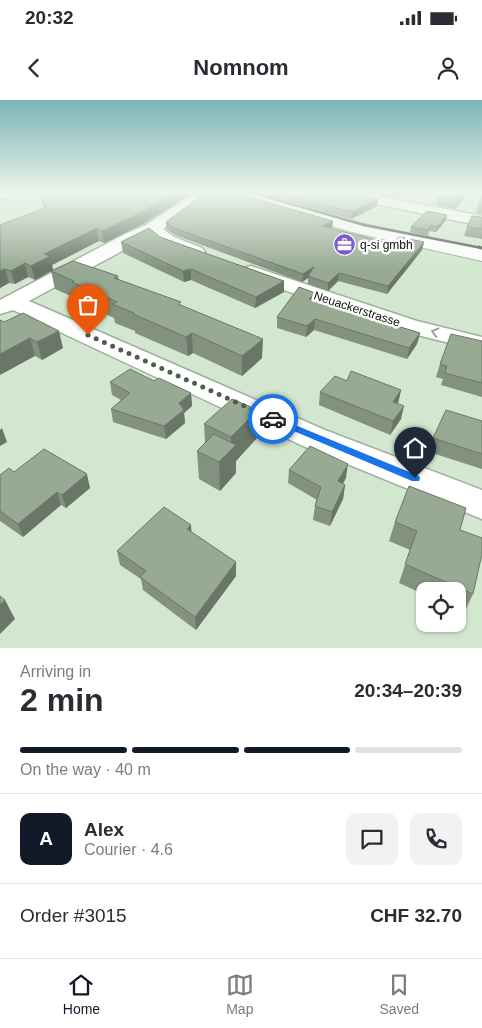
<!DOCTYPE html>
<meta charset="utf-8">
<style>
:root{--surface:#fff;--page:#f2f2f3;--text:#2b2b33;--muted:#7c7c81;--line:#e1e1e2;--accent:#111827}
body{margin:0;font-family:Arial,sans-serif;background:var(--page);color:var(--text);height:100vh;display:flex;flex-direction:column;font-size:19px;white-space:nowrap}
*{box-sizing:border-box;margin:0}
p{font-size:16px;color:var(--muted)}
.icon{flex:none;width:28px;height:28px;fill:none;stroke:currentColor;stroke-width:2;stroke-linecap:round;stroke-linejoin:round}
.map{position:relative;height:548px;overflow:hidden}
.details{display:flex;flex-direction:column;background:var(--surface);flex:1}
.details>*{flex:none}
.fabs{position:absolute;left:416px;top:482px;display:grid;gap:10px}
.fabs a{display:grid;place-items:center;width:50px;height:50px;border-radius:10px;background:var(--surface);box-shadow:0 1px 4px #0004;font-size:25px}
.pin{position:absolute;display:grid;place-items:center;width:42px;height:42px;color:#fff;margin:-51px -21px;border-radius:50% 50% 50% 0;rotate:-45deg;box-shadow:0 0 5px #0007}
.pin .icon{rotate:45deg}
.courier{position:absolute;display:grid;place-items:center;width:50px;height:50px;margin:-25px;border:4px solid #1a73e8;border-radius:50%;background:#fff;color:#222;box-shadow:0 1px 6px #0007}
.summary em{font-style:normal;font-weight:700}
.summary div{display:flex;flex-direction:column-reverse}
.summary{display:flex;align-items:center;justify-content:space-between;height:85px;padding:0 20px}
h1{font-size:32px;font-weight:700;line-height:38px}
.bar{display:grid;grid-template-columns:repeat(4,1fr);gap:8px 5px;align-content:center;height:60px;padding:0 20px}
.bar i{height:6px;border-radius:4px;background:var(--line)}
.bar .on{background:var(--accent)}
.bar p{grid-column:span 4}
.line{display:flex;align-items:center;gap:12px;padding:0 20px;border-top:1px solid var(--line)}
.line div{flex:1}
.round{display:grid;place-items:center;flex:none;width:52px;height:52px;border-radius:10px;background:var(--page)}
.status{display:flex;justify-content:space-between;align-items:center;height:35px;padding:0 25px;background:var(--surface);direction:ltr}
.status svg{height:14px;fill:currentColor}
header{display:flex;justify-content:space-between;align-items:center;height:65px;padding:0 20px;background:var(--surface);font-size:22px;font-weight:700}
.dock{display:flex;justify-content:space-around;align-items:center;height:70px;border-top:1px solid var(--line);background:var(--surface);font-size:14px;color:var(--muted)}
.dock a{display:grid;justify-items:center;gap:2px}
.dock .on{color:var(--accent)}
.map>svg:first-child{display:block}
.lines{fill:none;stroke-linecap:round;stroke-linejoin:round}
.minor-casing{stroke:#9db099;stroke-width:3}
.major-casing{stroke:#9db099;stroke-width:2}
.minor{fill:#fff;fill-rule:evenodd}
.major{fill:#fff;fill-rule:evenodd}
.rail-far1{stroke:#4e5a4c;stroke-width:2.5}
.rail{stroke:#4e5a4c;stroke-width:3}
.wall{fill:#83927f}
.shaded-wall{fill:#6a7768}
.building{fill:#98aa94;stroke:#6a7768}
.oneway{stroke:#9da09d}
.route{fill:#1a73e8}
.done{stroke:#505c4f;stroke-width:5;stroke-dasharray:0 9}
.labels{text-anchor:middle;stroke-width:5;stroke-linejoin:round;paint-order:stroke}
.far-poi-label{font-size:12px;fill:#0a1109;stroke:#fff;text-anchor:start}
.far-street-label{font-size:12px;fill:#0a1109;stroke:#fff}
</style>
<div class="status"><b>20:32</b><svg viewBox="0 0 49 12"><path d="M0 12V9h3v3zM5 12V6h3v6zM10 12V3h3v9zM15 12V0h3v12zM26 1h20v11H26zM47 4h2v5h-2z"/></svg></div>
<header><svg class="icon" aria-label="back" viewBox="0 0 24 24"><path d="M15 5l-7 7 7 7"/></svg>Nomnom<svg class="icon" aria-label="person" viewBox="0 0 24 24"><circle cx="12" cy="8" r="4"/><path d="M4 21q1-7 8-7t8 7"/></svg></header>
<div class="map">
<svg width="482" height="548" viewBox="0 0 482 548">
<rect width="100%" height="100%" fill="#d3e7d0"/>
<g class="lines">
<defs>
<g id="minor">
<path d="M0 93H15L13 96 0 99Z"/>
<path d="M195 93H211L163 129 174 137 202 148 205 152 202 156C186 160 163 146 150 136L29 201 325 330 482 390V419L303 346 13 210 0 214V200L125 134 146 125Z"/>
<path d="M336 93H361L482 116V126L338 96Z"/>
<path d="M251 166 417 221 482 237V251L401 231 244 176 241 172 244 168Z"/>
</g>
<path id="major" d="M228 93H250L359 123 482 149V161L352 132 231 96Z"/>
</defs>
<use href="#minor" class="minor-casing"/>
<use href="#major" class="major-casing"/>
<use href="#minor" class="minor"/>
<use href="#major" class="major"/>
<path class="rail-far1" d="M253 93 364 125 482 148"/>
<path class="rail" d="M479 147 482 148"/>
</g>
<g class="wall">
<path d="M40 93H192L145 123 104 143 99 141 52 165 53 170 35 180 28 177 15 184 9 183 0 188V125L44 108Z"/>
<path d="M256 93H344L378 99 377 106 351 119Z"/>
<path d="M369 93H404L394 97Z"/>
<path d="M468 93 455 109 436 105 438 96Z"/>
<path d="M482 96V114L476 113 478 104Z"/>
<path d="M447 115 446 120 436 132 429 131 428 136 410 132 411 127Z"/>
<path d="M482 117V139L464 136 467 127Z"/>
<path d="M333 121 332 128 331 129 392 144 424 142 422 150 387 194 338 181 328 191 308 184V178L302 182 175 135 166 129V122Z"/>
<path d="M160 137 174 142 284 181V192L255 208 191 180 184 182 123 153 121 142Z"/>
<path d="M51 171 118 176 119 180 182 206 262 258 242 276 193 253 188 256 135 233V231L115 223 114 218 76 200 75 198 55 189Z"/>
<path d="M314 200 420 233 417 244 407 259 314 230 306 237 277 228V217Z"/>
<path d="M4 222 63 248 42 260 35 256Z"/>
<path d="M482 241V297L441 285 443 279 436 277 440 264Z"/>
<path d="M154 281 191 293 192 306 184 313 185 323 166 339 113 322 111 309 121 300 112 295 110 282Z"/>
<path d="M347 281 401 290 398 304 401 319 390 335 319 305 320 292Z"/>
<path d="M258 310 257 338 236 361V373L220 391 199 379 197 351 205 343 204 324Z"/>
<path d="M482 321V369L429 352 433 338Z"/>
<path d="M289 370 346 378 343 383 345 385 343 399 330 426 313 420 315 406 317 400 288 383Z"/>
<path d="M14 372 90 388 66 408 61 405 23 437 0 421V375Z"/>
<path d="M395 422 460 430 473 494 464 513 458 510V491H425V495L399 483 410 450 389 441Z"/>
<path d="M192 433 236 462V476L196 530 143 490 141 479 120 465 117 451Z"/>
</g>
<g class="shaded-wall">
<path d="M174 93H192L145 123 104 143 102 131Z"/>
<path d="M395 93H404L394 97Z"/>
<path d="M463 93H468L455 109 457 100Z"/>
<path d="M378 99 377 106 351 119 352 112Z"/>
<path d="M447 115 446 120 436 132 437 127Z"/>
<path d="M333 121 332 128 321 134 322 126Z"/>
<path d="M97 128 99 141 52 165 53 170 35 180 31 166 44 154Z"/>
<path d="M424 142 422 150 387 194 388 186Z"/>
<path d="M25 163 28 177 15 184 11 171Z"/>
<path d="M314 167 308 176V178L302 182 303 174Z"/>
<path d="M5 169 9 183 0 188V171Z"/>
<path d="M191 169V180L184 182 183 171Z"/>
<path d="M339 173 338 181 328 191V183Z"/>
<path d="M284 181V192L255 208 256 197Z"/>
<path d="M315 193 314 203 309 199Z"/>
<path d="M315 219 314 230 306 237 307 226Z"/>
<path d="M59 231 63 248 42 260 37 242Z"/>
<path d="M192 233 193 253 188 256 186 237Z"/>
<path d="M420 233 417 244 407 259 409 248Z"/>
<path d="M30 238 35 256 0 275V254Z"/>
<path d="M263 239 262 258 242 276V256Z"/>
<path d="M401 290 398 303 390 315 393 302Z"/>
<path d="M191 293 192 306 184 313 185 323 166 339 164 326 179 303Z"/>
<path d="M404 306 401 319 390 335 393 321Z"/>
<path d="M258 310 257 338 236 361V373L220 391 219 362 231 350V337Z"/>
<path d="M2 328 7 342 0 346V330Z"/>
<path d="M348 364 346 378 336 395 338 381Z"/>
<path d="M87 374 90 388 66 408 62 395Z"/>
<path d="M345 385 343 399 330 426 332 412Z"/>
<path d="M57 392 61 405 23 437 18 424Z"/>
<path d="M191 425 192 439 187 429Z"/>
<path d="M236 462V476L196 530 195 517Z"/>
<path d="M5 500 15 519 0 534V505Z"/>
</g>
<g class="building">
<path d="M40 93H174L144 111 102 131 97 128 44 154 50 156 31 166 25 163 11 171 5 169 0 171V125L45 108Z"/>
<path d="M205 93H234L333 121 322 126 392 144 399 137 424 142 388 186 339 173 328 183 308 176 314 167 303 174 174 128 166 122Z"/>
<path d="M279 93H344L378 99 352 112Z"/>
<path d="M442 93H463L457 100 438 96Z"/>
<path d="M482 96V105L478 104Z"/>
<path d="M427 111 447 115 437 127 429 126V130L411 127Z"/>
<path d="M472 116 482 117V129L467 127Z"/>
<path d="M149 128 160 137 174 142 284 181 256 197 191 169 183 171 121 142Z"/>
<path d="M73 161 118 176 114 178 181 202 178 204 263 239 242 256 192 233 186 237 133 214 134 213 112 204 117 202 72 182 74 181 51 171Z"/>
<path d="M299 187 315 193 309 199 420 233 409 248 315 219 307 226 277 217Z"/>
<path d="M23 213 59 231 37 242 30 238 0 254V220L4 222Z"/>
<path d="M451 234 482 241V283L445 273 447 266 440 264Z"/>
<path d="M130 269 154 281 159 278 191 293 179 303 184 310 164 326 111 309 130 293 110 282Z"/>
<path d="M351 271 401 290 393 302 404 306 393 321 320 292 335 276 347 281Z"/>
<path d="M232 299 258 310 231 337 204 324Z"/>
<path d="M446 310 482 321V354L433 338Z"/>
<path d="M214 334 236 345 219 362 197 351Z"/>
<path d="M310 346 348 364 338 381 345 385 332 412 315 406 321 387 289 370Z"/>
<path d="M44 349 87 374 62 395 57 392 18 424 0 411V375L9 368 14 372Z"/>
<path d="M409 386 466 408 460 430 482 438V454L473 494 405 464 417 431 395 422Z"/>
<path d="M164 407 191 425 187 429 236 462 195 517 140 477 146 471 117 451Z"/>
<path d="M0 496 5 500 0 505Z"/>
</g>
<defs><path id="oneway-chevron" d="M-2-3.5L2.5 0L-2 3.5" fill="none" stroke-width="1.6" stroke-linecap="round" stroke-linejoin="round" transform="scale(1.25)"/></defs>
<use class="oneway" href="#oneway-chevron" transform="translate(435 232) rotate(-166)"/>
<linearGradient id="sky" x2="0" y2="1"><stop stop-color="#7cb4b9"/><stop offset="0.55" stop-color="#ebf4ea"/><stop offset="1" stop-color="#ebf4ea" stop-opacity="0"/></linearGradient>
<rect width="482" height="169" fill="url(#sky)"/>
<path class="route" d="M273 316 419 376 420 378 419 381H412L270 321 269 319Z"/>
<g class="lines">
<path class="done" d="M88 235 273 319"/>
</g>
<defs>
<symbol id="office-disc" viewBox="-11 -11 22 22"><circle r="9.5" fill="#7a5bd6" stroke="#fff"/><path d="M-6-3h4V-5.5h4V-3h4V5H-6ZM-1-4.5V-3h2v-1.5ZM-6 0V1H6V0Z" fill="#fff"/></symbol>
</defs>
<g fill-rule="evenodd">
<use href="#office-disc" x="332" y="132" width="25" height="25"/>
</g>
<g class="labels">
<g class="far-poi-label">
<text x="360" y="149">q-si gmbh</text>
</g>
<g class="far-street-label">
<text transform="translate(357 209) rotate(18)" y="4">Neuackerstrasse</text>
</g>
</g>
</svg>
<div class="fabs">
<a><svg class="icon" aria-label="locate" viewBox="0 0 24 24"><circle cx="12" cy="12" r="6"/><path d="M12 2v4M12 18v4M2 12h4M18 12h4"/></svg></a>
</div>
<div class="pin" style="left:88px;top:235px;background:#ea580c"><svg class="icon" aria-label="bag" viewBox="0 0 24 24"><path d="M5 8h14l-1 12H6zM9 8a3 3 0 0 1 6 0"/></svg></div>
<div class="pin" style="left:415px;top:378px;background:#1f2937"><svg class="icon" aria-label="home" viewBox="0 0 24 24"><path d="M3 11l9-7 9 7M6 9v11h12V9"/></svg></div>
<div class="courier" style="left:273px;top:319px"><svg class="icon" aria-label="car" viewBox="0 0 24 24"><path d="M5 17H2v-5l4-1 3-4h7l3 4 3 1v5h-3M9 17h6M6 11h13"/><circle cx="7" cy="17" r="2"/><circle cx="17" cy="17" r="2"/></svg></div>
</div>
<section class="details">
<div class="summary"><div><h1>2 min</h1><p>Arriving in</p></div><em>20:34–20:39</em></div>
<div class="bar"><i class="on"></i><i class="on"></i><i class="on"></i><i></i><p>On the way · 40 m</p></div>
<div class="line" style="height:90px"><b class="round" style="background:var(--accent);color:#fff">A</b><div><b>Alex</b><p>Courier · 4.6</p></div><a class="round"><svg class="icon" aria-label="chat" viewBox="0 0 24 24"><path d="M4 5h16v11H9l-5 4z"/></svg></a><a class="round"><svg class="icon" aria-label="phone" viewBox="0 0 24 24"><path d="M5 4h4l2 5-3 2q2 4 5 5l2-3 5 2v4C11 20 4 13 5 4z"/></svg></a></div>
<div class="line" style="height:65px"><div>Order #3015</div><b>CHF 32.70</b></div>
</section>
<nav class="dock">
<a class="on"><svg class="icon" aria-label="home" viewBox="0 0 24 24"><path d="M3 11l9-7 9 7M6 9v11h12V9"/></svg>Home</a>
<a><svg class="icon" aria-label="map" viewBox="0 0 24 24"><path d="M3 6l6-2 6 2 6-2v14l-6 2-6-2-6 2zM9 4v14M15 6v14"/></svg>Map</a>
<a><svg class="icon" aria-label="saved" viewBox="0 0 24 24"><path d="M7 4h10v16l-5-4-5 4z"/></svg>Saved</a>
</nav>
